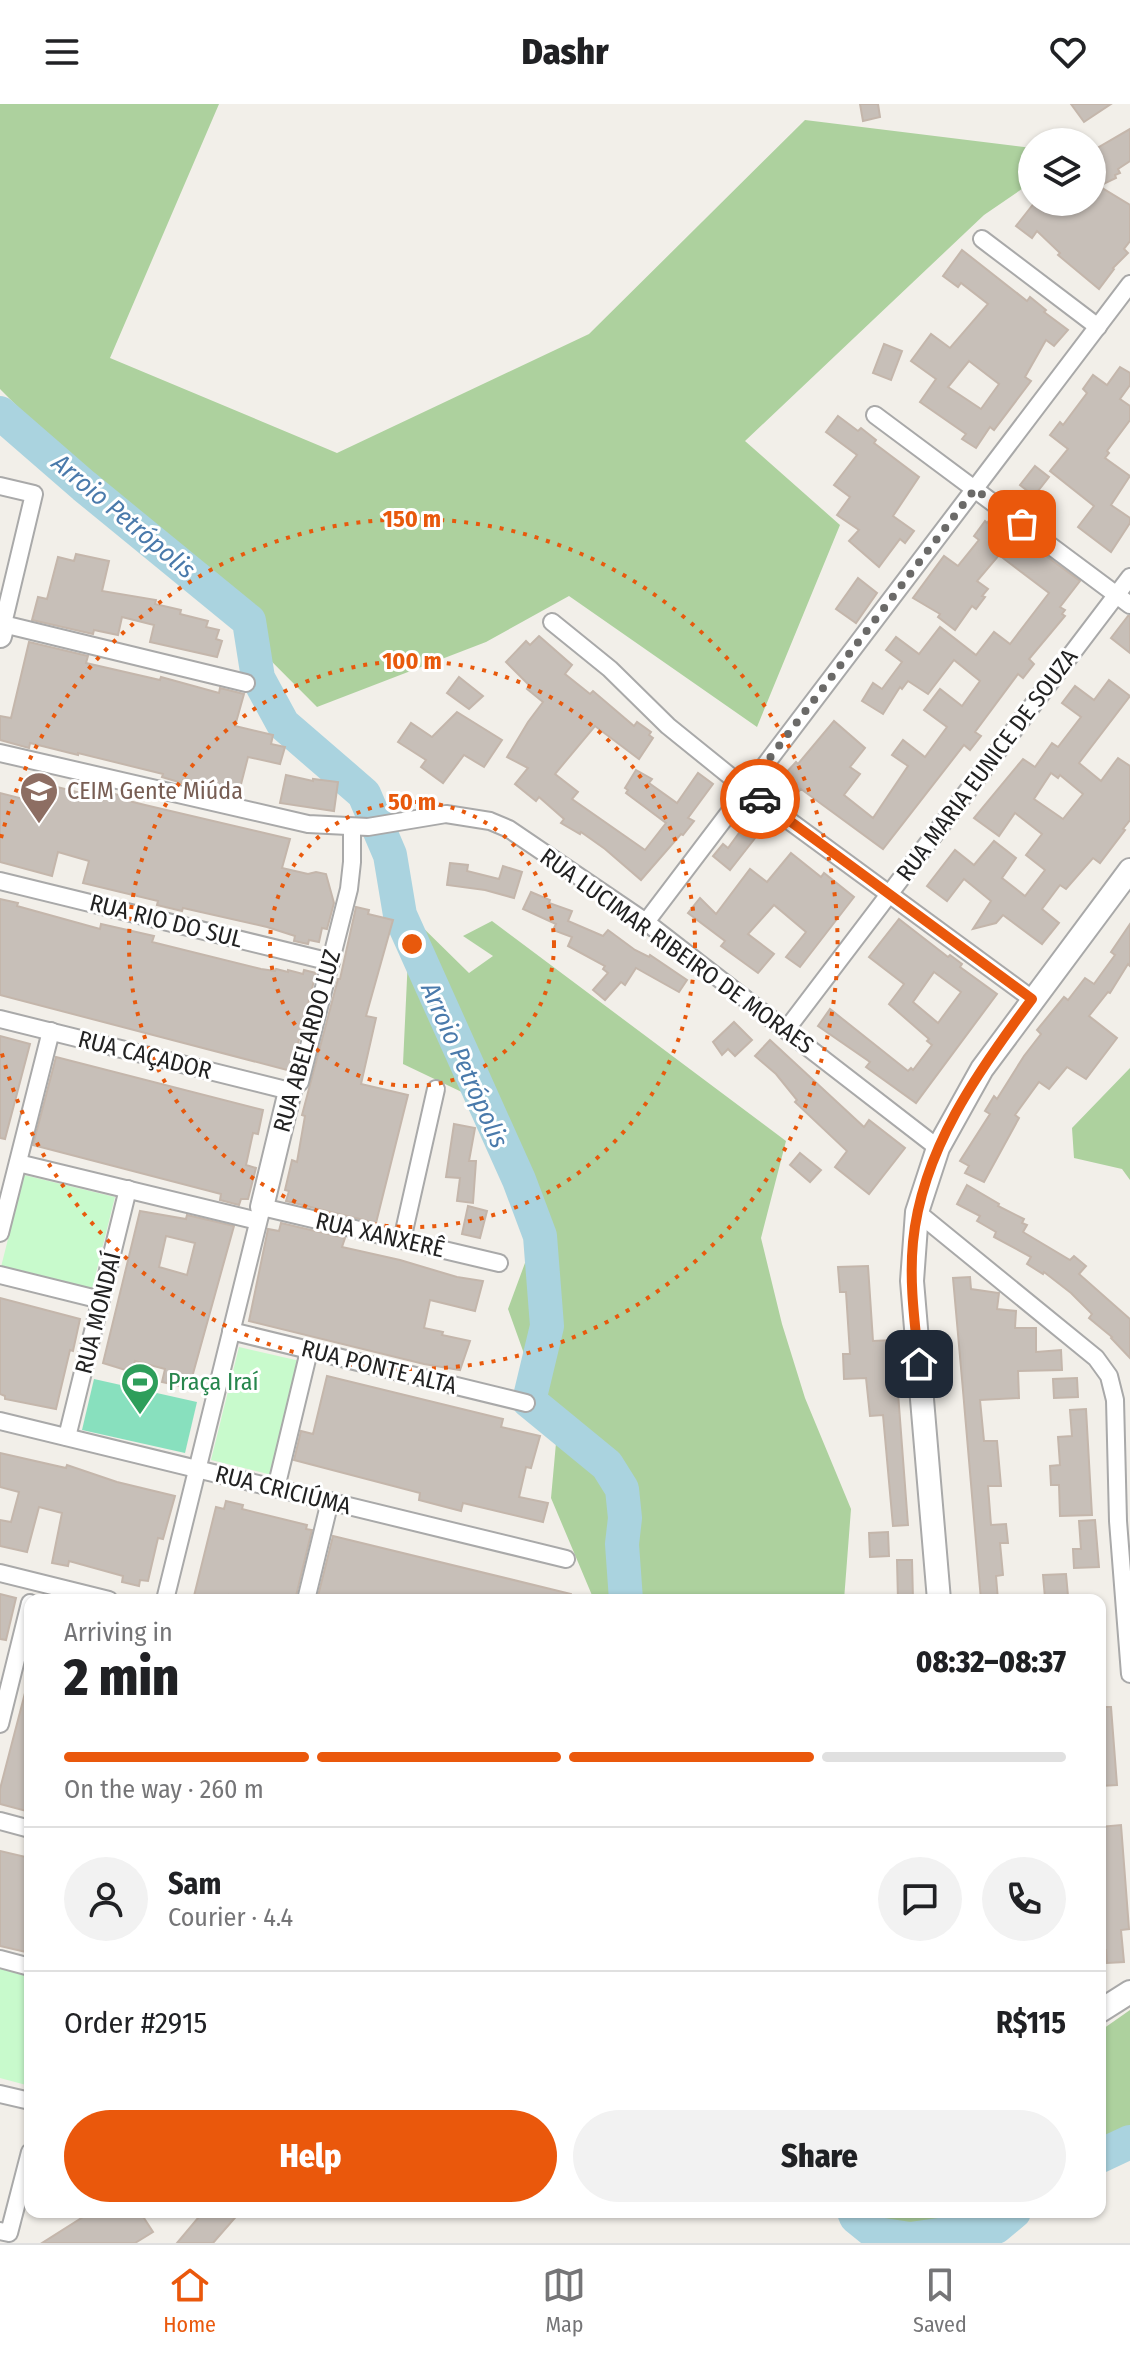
<!DOCTYPE html>
<meta charset="utf-8">
<style>
:root{--surface:#fff;--page:#f2f2f2;--text:#202124;--muted:#757577;--line:#e0e0e0;--accent:#ea580c}
body{margin:0;font-family:"Fira Sans Condensed",sans-serif;background:var(--page);color:var(--text);height:100vh;display:flex;flex-direction:column;font-size:30px;white-space:nowrap}
*{box-sizing:border-box;margin:0}
p{font-size:26px;color:var(--muted)}
.icon{flex:none;width:44px;height:44px;fill:none;stroke:currentColor;stroke-width:2;stroke-linecap:round;stroke-linejoin:round}
.map{position:relative;flex:1;overflow:hidden}
.side{position:absolute;left:24px;top:1490px;width:1082px;height:624px;display:flex;flex-direction:column;background:var(--surface);border-radius:16px;box-shadow:0 2px 6px #0004}
.side>*{flex:none}
.buttons{position:absolute;left:1018px;top:24px;display:grid;gap:16px}
.buttons a{display:grid;place-items:center;width:88px;height:88px;border-radius:50%;background:var(--surface);box-shadow:0 2px 6px #0004;font-size:40px}
.pin{position:absolute;display:grid;place-items:center;width:68px;height:68px;color:#fff;margin:-34px;border-radius:16px;box-shadow:0 4px 12px #0006}
.courier{position:absolute;display:grid;place-items:center;width:80px;height:80px;margin:-40px;border:6px solid #ea580c;border-radius:50%;background:#fff;color:#222;box-shadow:0 2px 10px #0007}
.overview em{font-style:normal;font-weight:800}
.overview div{display:flex;flex-direction:column-reverse}
.overview{display:flex;align-items:center;justify-content:space-between;height:136px;padding:0 40px}
h1{font-size:52px;font-weight:800;line-height:60px}
.bar{display:grid;grid-template-columns:repeat(4,1fr);gap:12px 8px;align-content:center;height:96px;padding:0 40px}
.bar i{height:10px;border-radius:6px;background:var(--line)}
.bar .on{background:var(--accent)}
.bar p{grid-column:span 4}
.line{display:flex;align-items:center;gap:20px;padding:0 40px;border-top:2px solid var(--line)}
.line div{flex:1}
.round{display:grid;place-items:center;flex:none;width:84px;height:84px;border-radius:42px;background:var(--page)}
.cta{display:flex;gap:16px;margin-top:auto;padding:16px 40px}
.cta a{flex:1;height:92px;border-radius:48px;background:var(--accent);color:#fff;font-size:32px;font-weight:800;line-height:92px;text-align:center}
.cta a+a{background:var(--page);color:var(--text)}
header{display:flex;justify-content:space-between;align-items:center;height:104px;padding:0 40px;background:var(--surface);font-size:36px;font-weight:800}
.tab-bar{display:flex;justify-content:space-around;align-items:center;height:112px;border-top:2px solid var(--line);background:var(--surface);font-size:22px;color:var(--muted)}
.tab-bar a{display:grid;justify-items:center;gap:4px}
.tab-bar .on{color:var(--accent)}
.map>svg:first-child{display:block}
.forest{fill:#add19e}
.park{fill:#c8facc}
.pitch{fill:#88e0be}
.lines{fill:none;stroke-linecap:round;stroke-linejoin:round}
.river{stroke:#aad3df;stroke-width:34}
.building{fill:#c7bfb8;stroke:#c4b6ab;stroke-width:2;fill-rule:evenodd}
.minor-casing{stroke:#a9a9a9;stroke-width:20}
.tertiary-casing{stroke:#a9a9a9;stroke-width:26}
.minor{stroke:#fff;stroke-width:16}
.tertiary{stroke:#fff;stroke-width:22}
.done{stroke:#6b6a68;stroke-width:8;stroke-dasharray:0 14.4}
.route{stroke:#ea580c;stroke-width:10}
.ring{fill:none;stroke:#e8590c;stroke-width:4;stroke-dasharray:4 8}
.labels{text-anchor:middle;stroke-width:6;stroke-linejoin:round;paint-order:stroke}
.street-label{font-size:24px;fill:#222;stroke:#fff}
.education-label{font-size:24px;fill:#785e54;stroke:#fff;text-anchor:start}
.leisure-label{font-size:24px;fill:#27864d;stroke:#fff;text-anchor:start}
.water-label{font-size:26px;font-style:italic;fill:#4a7aab;stroke:#fff}
.centre{fill:#e8590c;stroke:#fff;stroke-width:4}
.ring-label{font-size:24px;text-anchor:middle;font-weight:bold;fill:#e8590c;stroke:#fff;stroke-width:6;stroke-linejoin:round;paint-order:stroke}
</style>
<header><svg class="icon" aria-label="menu" viewBox="0 0 24 24"><path d="M4 6h16M4 12h16M4 18h16"/></svg>Dashr<svg class="icon" aria-label="heart" viewBox="0 0 24 24"><path d="M12 20l-8-8c-3-5 5-10 8-4 3-6 11-1 8 4z"/></svg></header>
<div class="map">
<svg width="1130" height="2139" viewBox="0 0 1130 2139">
<rect width="100%" height="100%" fill="#f2efe9"/>
<g class="forest">
<path d="M0 0H219L110 254 337 349 589 230 805 16 1032 44V78L984 111 745 337 840 421 757 623 569 492 486 538 317 603 0 285Z"/>
<path d="M410 811 469 869 493 852 463 832 492 817 786 1037 761 1134 782 1220 805 1294 851 1405 844 1496H594L551 1394 556 1339 508 1205 532 1140 468 991 403 960Z"/>
<path d="M1130 964V1076L1122 1065 1074 1054 1072 1024Z"/>
<path d="M1130 1906V2037L1100 2055V1927Z"/>
<path d="M876 2108H1025L898 2130Z"/>
</g>
<g class="park">
<path d="M24 1071 115 1093 92 1185 1 1163Z"/>
<path d="M239 1243 300 1257 272 1371 211 1356Z"/>
<path d="M0 1864 30 1871V1982L0 1974Z"/>
</g>
<path class="pitch" d="M94 1275 197 1298 185 1349 82 1326Z"/>
<g class="lines">
<g class="river">
<path d="M0 309 84 382 249 517 258 574 283 620 364 690 390 751 400 811 519 1076 540 1132 547 1222 529 1297 607 1361 622 1385 625 1414 622 1440 626 1496"/>
<path d="M1100 2052 1130 2038"/>
<path d="M854 2108 856 2113 877 2130 910 2135 996 2123 1014 2108"/>
</g>
</g>
<g class="building">
<path d="M860 0H878L880 13 863 17Z"/>
<path d="M1071 0H1111L1084 18Z"/>
<path d="M1130 25V57L1118 65 1120 69 1115 71 1116 74 1099 82 1130 101V137L1124 145 1128 149 1113 164 1114 165 1099 185 1058 151 1060 149 1037 127 1032 134 1016 122 1035 98H1092V47Z"/>
<path d="M962 146 1027 197 1030 193 1046 206 1044 208 1068 226 1054 242 1046 236 1025 273 1031 277 994 326 990 323 976 344 962 335 966 330 920 298 936 275 911 257 931 230 950 244 988 200 961 179 958 183 943 172ZM969 257 999 280 981 305 948 283Z"/>
<path d="M884 240 902 247 891 276 873 269Z"/>
<path d="M1120 263 1130 269V281L1120 295 1130 302V316L1107 347 1109 349 1105 354 1130 372 1111 401 1130 414V419L1111 448 1078 423 1094 402 1050 367 1068 345 1050 331 1060 318 1063 321 1087 289 1083 285 1093 271 1107 281Z"/>
<path d="M838 312 858 327 861 324 876 336 874 339 919 373 893 412 914 427 905 439 900 435 879 463 849 437 859 426 837 411 850 393 834 381 857 351 826 328Z"/>
<path d="M1035 362 1049 373 1034 392 1020 381Z"/>
<path d="M991 414 1007 426 1005 428 1035 451 1038 446 1080 477 1060 503 1065 506 1062 510 1065 512 1029 555 1034 560 1023 574 1018 570 975 628 981 632 970 646 964 641 883 745 801 685 798 688 782 673 796 658 798 660 834 617 865 644 850 663 860 670 844 691 873 714 908 662 892 651 903 636 925 653 947 623 924 606 940 585 962 602 980 577 954 556 928 590 908 577 902 585 900 583 883 610 862 597 873 579 882 585 902 558 886 546 896 533 919 550 940 523 976 551 994 528 1010 540 1049 489 999 451 977 477 988 485 982 492 985 493 976 505 972 502 955 526 938 513 940 510 913 494 944 452 958 462 979 436 974 432 985 417 987 419Z"/>
<path d="M76 450 109 457 102 487 156 496 155 500 181 506 180 510 208 517 206 523 219 526 216 535 222 537 217 553 150 538 154 521 122 513 118 531 94 526 93 530 32 516 38 493 47 495 58 453 74 457Z"/>
<path d="M858 474 877 489 856 519 836 505Z"/>
<path d="M1128 512H1130V549L1111 534Z"/>
<path d="M539 532 572 561 565 570 590 590 593 587 634 622 637 618 651 628 649 631 653 634 639 655 595 622 555 670 578 688 572 695 645 746 666 719 626 689 628 686 625 684 636 666 652 675 649 679 677 699 698 669 713 680 688 714 694 717 683 731 681 730 641 776 605 745 581 728 580 730 561 719 564 715 539 693 536 697 515 680 528 664 507 653 528 618 543 598 527 585 530 582 506 558 526 537 530 541Z"/>
<path d="M29 538 88 552 86 559 160 576 161 573 219 589 220 584 244 590 235 622 273 631 271 640 285 643 280 660 248 653 239 688 183 676 182 679 162 673 163 670 78 649V651L30 639 29 644 0 636V612L11 614Z"/>
<path d="M459 573 483 592 469 605 447 589Z"/>
<path d="M1109 576 1130 592 1079 659 1101 677 1118 654 1130 662V716L1123 725 1125 726 1100 759 1093 754 1066 785 1060 781 1042 805 1059 819 1042 840 1003 811 996 819 973 825 991 797 964 775 947 797 927 782 955 746 974 761 994 737 1016 754 1002 774 1025 792 1045 766 1026 751 1042 730 1015 709 999 732 974 714 1023 655 1035 663 1052 639 1058 643 1081 613 1062 599 1075 582 1094 596ZM1051 669 1058 674 1060 671 1083 690 1063 715 1034 695Z"/>
<path d="M457 608 502 636 484 663 464 651 443 679 421 663 426 656 398 638 411 619 432 633Z"/>
<path d="M286 671 313 677V675L338 678 334 707 280 699Z"/>
<path d="M49 681 97 693 99 686 126 693 125 696 145 701 290 735 282 764 308 770 316 768 326 770 334 799 327 825 322 824 319 838 309 836 308 840 294 837 295 832 267 823 183 804 182 807 157 801 158 797 83 779 89 757 58 748 52 772 0 758V689L31 697 33 684 47 687Z"/>
<path d="M750 714 763 724 730 766 713 752 723 740 728 744Z"/>
<path d="M791 749 821 773 824 769 854 793 800 863 786 853 806 828 774 801 748 830 774 850 758 869 721 842 725 837 688 809 700 794 716 810 750 765 767 778Z"/>
<path d="M450 759 468 761 467 767 499 775 503 762 522 768 514 794 485 786 447 781Z"/>
<path d="M531 788 550 796 549 799 572 807 568 817 603 832 608 826 635 846 649 853 650 851 687 876 679 888 636 864 625 881 621 878 605 896 593 886 608 869 603 865 605 862 568 842 572 833 553 826 556 820 523 805Z"/>
<path d="M0 795 18 799 17 802 100 825 101 820 154 832 152 838 261 865 275 867 276 865 288 868V866L303 870 304 866 316 869 291 967 0 891Z"/>
<path d="M356 803 369 806 368 810 393 816 366 912 376 914 361 980 408 991 376 1119 286 1097 289 1087 285 1086 292 1056 297 1058 305 1012 302 1011 338 875H340Z"/>
<path d="M899 815 948 853 950 851 962 860 960 863 997 890 916 999 866 963 870 958 818 922 830 905 908 967 911 964 913 966 932 941 927 937 929 935 889 900 904 880 869 853ZM934 868 961 888 938 919 913 898Z"/>
<path d="M1130 820V862L1128 860 1110 889 1108 888 1089 912 1117 934 1086 975 1067 963 1049 985 1039 978 1015 1011 1019 1014 984 1078 965 1069 969 1062 960 1057 990 1010 985 1007 994 992 997 995 1024 952 1041 930 1037 926 1064 893 1068 896 1085 874 1094 880 1115 851 1111 848Z"/>
<path d="M734 918 752 936 735 952 728 945 722 951 713 938Z"/>
<path d="M0 932 30 940 5 1035 0 1034Z"/>
<path d="M770 936 864 1023 869 1016 905 1044 869 1090 835 1063 847 1047 795 998 797 996 776 970 755 952Z"/>
<path d="M56 953 263 1006 258 1030 253 1029 246 1061 256 1064 248 1095H241L239 1101 220 1096 221 1090 33 1041Z"/>
<path d="M454 1020 475 1024 469 1057H476L473 1099 457 1097 460 1074 446 1073Z"/>
<path d="M800 1049 821 1066 810 1078 790 1061Z"/>
<path d="M967 1081 999 1100 998 1102 1024 1115 1022 1119 1027 1121 1023 1128 1070 1156 1074 1152 1086 1162 1079 1170 1130 1215V1254L1111 1234 1112 1233 1089 1214 1092 1210 1071 1189 1044 1168 1043 1170 1027 1160 1031 1153 994 1133 996 1128 977 1117 980 1112 957 1100Z"/>
<path d="M468 1102 487 1107 480 1134 462 1130Z"/>
<path d="M140 1107 186 1115 187 1111 234 1122 189 1284 162 1278 165 1265 135 1257 132 1268 103 1259ZM166 1132 195 1139 187 1171 159 1163Z"/>
<path d="M281 1119 345 1134 342 1143 400 1156 457 1173 483 1177 475 1207 430 1196 424 1224 443 1228 442 1231 470 1237 460 1266 424 1260 249 1217 268 1125 279 1127Z"/>
<path d="M868 1162 873 1237 894 1236 908 1421 893 1422 883 1311 870 1312 866 1274 844 1275 843 1250H850L846 1188H840L838 1163Z"/>
<path d="M970 1173 971 1185 999 1189 997 1205 1016 1207 1015 1224H1036V1248L1061 1246 1062 1266 1018 1267 1019 1294 980 1296 984 1337H997L1001 1382H988L991 1421 1006 1420 1008 1439H1000L1003 1471 996 1472 998 1496H981L962 1275 953 1174Z"/>
<path d="M0 1194 80 1215 73 1247 70 1246 56 1305 5 1295V1292L0 1290Z"/>
<path d="M327 1272 503 1315 501 1323 540 1332 531 1364 526 1363 519 1393 548 1399 543 1418 463 1399 461 1407 419 1396 420 1389 294 1356 301 1327 313 1330Z"/>
<path d="M1077 1274 1078 1293 1054 1294 1053 1275Z"/>
<path d="M1086 1305 1092 1411 1060 1412 1059 1381H1051L1050 1362 1060 1361 1058 1333 1072 1332 1070 1306Z"/>
<path d="M0 1349 66 1364 67 1361 117 1378 175 1392 163 1435 158 1434 148 1477 140 1476 139 1482 122 1478 123 1472 69 1457 68 1462 52 1459 62 1409 39 1403 27 1448 0 1442V1416L11 1418 19 1388 0 1383Z"/>
<path d="M226 1397 243 1401 242 1405 307 1421 306 1425 312 1426 295 1496H245L229 1491 228 1496H193L216 1403 224 1405Z"/>
<path d="M1095 1416 1099 1463 1074 1464 1073 1445H1081L1079 1417Z"/>
<path d="M888 1428 889 1452 870 1453 869 1429Z"/>
<path d="M333 1432 571 1490V1496H317Z"/>
<path d="M897 1456H912L913 1496H898Z"/>
<path d="M1066 1470 1068 1492 1045 1494 1043 1471Z"/>
<path d="M0 1490 16 1494 6 1536 0 1535Z"/>
<path d="M25 1589H30V1708L0 1700V1685Z"/>
<path d="M1100 1603H1111L1117 1681 1100 1682Z"/>
<path d="M1121 1721 1129 1825 1121 1826 1124 1858 1107 1859 1106 1846H1100V1807L1104 1806 1100 1770V1723Z"/>
<path d="M0 1747 30 1754V1849L0 1842Z"/>
<path d="M91 2108H140L153 2128 135 2139H42Z"/>
<path d="M203 2108H240L213 2139H177Z"/>
</g>
<g class="lines">
<defs>
<g id="minor">
<path d="M982 135 1098 223"/>
<path d="M875 311 1130 501"/>
<path d="M0 382 34 390 3 520 246 579"/>
<path d="M552 518 610 565 668 622 746 685 1032 895"/>
<path d="M0 649 308 720 368 723 446 710 490 717 509 725 646 818 938 1044"/>
<path d="M0 777 331 858"/>
<path d="M646 818 1130 180"/>
<path d="M0 915 290 987 300 978 349 785 352 758V724"/>
<path d="M786 926 1130 473"/>
<path d="M18 1059 258 1117"/>
<path d="M917 1108 1096 1254 1109 1272 1115 1296 1118 1417 1130 1570"/>
<path d="M0 1129 51 927"/>
<path d="M402 1136 436 985"/>
<path d="M0 1171 101 1196"/>
<path d="M231 1227 526 1299"/>
<path d="M0 1317 566 1455"/>
<path d="M67 1333 128 1085"/>
<path d="M276 1384 309 1247"/>
<path d="M0 1469 109 1496"/>
<path d="M165 1496 262 1103 499 1159"/>
<path d="M306 1496 330 1397"/>
<path d="M0 1620 30 1499"/>
<path d="M0 1717 30 1725"/>
<path d="M0 1855 30 1863"/>
<path d="M0 1990 30 1997"/>
<path d="M0 2127 9 2129 30 2048"/>
</g>
<g id="tertiary">
<path d="M0 519 3 520 0 532"/>
<path d="M262 1103 290 987"/>
<path d="M939 1496 912 1177 917 1108 938 1044 982 965 1130 766"/>
<path d="M1100 1907 1130 1888"/>
</g>
</defs>
<use href="#minor" class="minor-casing"/>
<use href="#tertiary" class="tertiary-casing"/>
<use href="#minor" class="minor"/>
<use href="#tertiary" class="tertiary"/>
</g>
<g class="lines">
<path class="done" d="M760 695 746 685 975 385 1022 420"/>
<path class="route" d="M760 695 1032 895C978 967 922 1046 913 1138 909 1179 915 1220 919 1260"/>
</g>
<g class="ring">
<circle cx="412" cy="840" r="142"/>
<circle cx="412" cy="840" r="283"/>
<path d="M1 734A425 425 0 1 1 1 946"/>
</g>
<defs>
<symbol id="school-pin" viewBox="-11 -11 22 30"><path d="M0 17L-7.5 6A9.5 9.5 0 1 1 7.5 6Z" fill="#8d6e63" stroke="#fff"/><path d="M0-5L7-2L0 1L-7-2ZM-4 1L0 2.5L4 1V4Q0 6-4 4Z" fill="#fff"/></symbol>
<symbol id="stadium-pin" viewBox="-11 -11 22 30"><path d="M0 17L-7.5 6A9.5 9.5 0 1 1 7.5 6Z" fill="#2e9e5b" stroke="#fff"/><path d="M0-5a6.5 5 0 1 0 0 10a6.5 5 0 1 0 0-10ZM-3.5-1.8h7v3.6h-7Z" fill="#fff"/></symbol>
</defs>
<g fill-rule="evenodd">
<use href="#school-pin" x="17" y="665" width="44" height="60"/>
<use href="#stadium-pin" x="118" y="1256" width="44" height="60"/>
</g>
<g class="labels">
<g class="street-label">
<text transform="translate(987 661) rotate(-53)" y="8">RUA MARIA EUNICE DE SOUZA</text>
<text transform="translate(166 817) rotate(14)" y="8">RUA RIO DO SUL</text>
<text transform="translate(677 847) rotate(36)" y="8">RUA LUCIMAR RIBEIRO DE MORAES</text>
<text transform="translate(307 937) rotate(-74)" y="8">RUA ABELARDO LUZ</text>
<text transform="translate(145 951) rotate(14)" y="8">RUA CAÇADOR</text>
<text transform="translate(380 1131) rotate(13)" y="8">RUA XANXERÊ</text>
<text transform="translate(98 1209) rotate(-76)" y="8">RUA MONDAÍ</text>
<text transform="translate(379 1263) rotate(14)" y="8">RUA PONTE ALTA</text>
<text transform="translate(283 1386) rotate(14)" y="8">RUA CRICIÚMA</text>
</g>
<g class="education-label">
<text x="67" y="695">CEIM Gente Miúda</text>
</g>
<g class="leisure-label">
<text x="168" y="1286">Praça Iraí</text>
</g>
<g class="water-label">
<text transform="translate(124 412) rotate(40)" y="9">Arroio Petrópolis</text>
<text transform="translate(465 961) rotate(66)" y="9">Arroio Petrópolis</text>
</g>
</g>
<circle cx="412" cy="840" r="12" class="centre"/>
<g class="ring-label">
<text x="412" y="423">150 m</text>
<text x="412" y="565">100 m</text>
<text x="412" y="706">50 m</text>
</g>
</svg>
<div class="buttons">
<a><svg class="icon" aria-label="layers" viewBox="0 0 24 24"><path d="M12 4l9 5-9 5-9-5zM3 14l9 5 9-5"/></svg></a>
</div>
<div class="pin" style="left:1022px;top:420px;background:#ea580c"><svg class="icon" aria-label="bag" viewBox="0 0 24 24"><path d="M5 8h14l-1 12H6zM9 8a3 3 0 0 1 6 0"/></svg></div>
<div class="pin" style="left:919px;top:1260px;background:#1f2937"><svg class="icon" aria-label="home" viewBox="0 0 24 24"><path d="M3 11l9-7 9 7M6 9v11h12V9"/></svg></div>
<div class="courier" style="left:760px;top:695px"><svg class="icon" aria-label="car" viewBox="0 0 24 24"><path d="M5 17H2v-5l4-1 3-4h7l3 4 3 1v5h-3M9 17h6M6 11h13"/><circle cx="7" cy="17" r="2"/><circle cx="17" cy="17" r="2"/></svg></div>
<section class="side">
<div class="overview"><div><h1>2 min</h1><p>Arriving in</p></div><em>08:32–08:37</em></div>
<div class="bar"><i class="on"></i><i class="on"></i><i class="on"></i><i></i><p>On the way · 260 m</p></div>
<div class="line" style="height:144px"><a class="round"><svg class="icon" aria-label="person" viewBox="0 0 24 24"><circle cx="12" cy="8" r="4"/><path d="M4 21q1-7 8-7t8 7"/></svg></a><div><b>Sam</b><p>Courier · 4.4</p></div><a class="round"><svg class="icon" aria-label="chat" viewBox="0 0 24 24"><path d="M4 5h16v11H9l-5 4z"/></svg></a><a class="round"><svg class="icon" aria-label="phone" viewBox="0 0 24 24"><path d="M5 4h4l2 5-3 2q2 4 5 5l2-3 5 2v4C11 20 4 13 5 4z"/></svg></a></div>
<div class="line" style="height:104px"><div>Order #2915</div><b>R$115</b></div>
<div class="cta"><a>Help</a><a>Share</a></div>
</section>
</div>
<nav class="tab-bar">
<a class="on"><svg class="icon" aria-label="home" viewBox="0 0 24 24"><path d="M3 11l9-7 9 7M6 9v11h12V9"/></svg>Home</a>
<a><svg class="icon" aria-label="map" viewBox="0 0 24 24"><path d="M3 6l6-2 6 2 6-2v14l-6 2-6-2-6 2zM9 4v14M15 6v14"/></svg>Map</a>
<a><svg class="icon" aria-label="saved" viewBox="0 0 24 24"><path d="M7 4h10v16l-5-4-5 4z"/></svg>Saved</a>
</nav>
